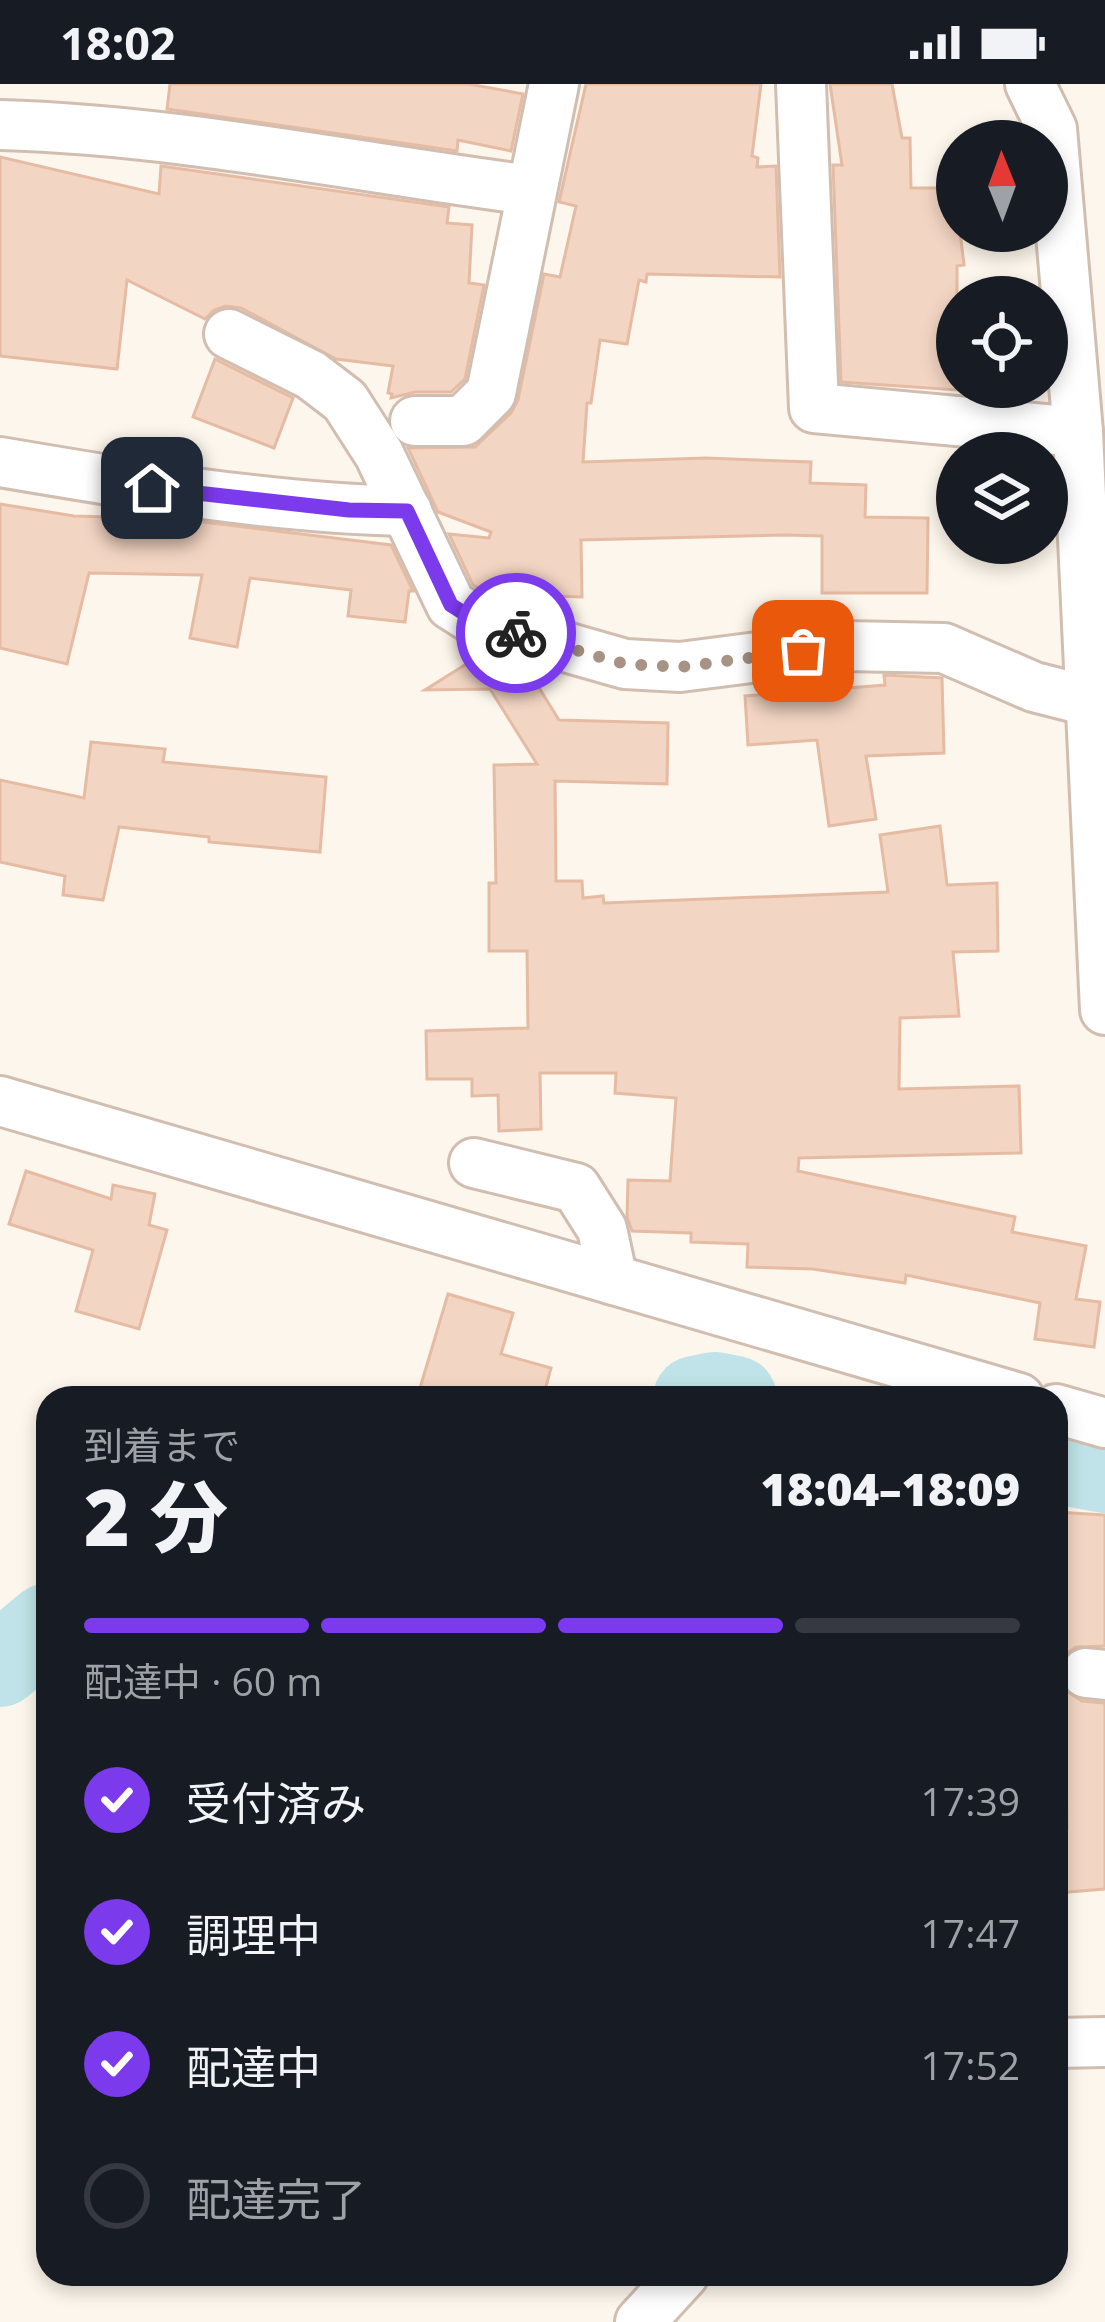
<!DOCTYPE html>
<html lang="ja">
<meta charset="utf-8">
<style>
:root{--surface:#171b24;--page:#20242c;--text:#f1f3f6;--muted:#9ea1a6;--line:#363941;--accent:#7c3aed}
body{margin:0;font-family:"Open Sans","Noto Sans JP",sans-serif;background:var(--page);color:var(--text);height:100vh;display:flex;flex-direction:column;font-size:45px;white-space:nowrap}
*{box-sizing:border-box;margin:0}
p{font-size:39px;color:var(--muted)}
.icon{flex:none;width:66px;height:66px;fill:none;stroke:currentColor;stroke-width:2;stroke-linecap:round;stroke-linejoin:round}
.map{position:relative;flex:1;overflow:hidden}
.side{position:absolute;left:36px;top:1302px;width:1032px;height:900px;display:flex;flex-direction:column;background:var(--surface);border-radius:36px;box-shadow:0 6px 18px #0003}
.side>*{flex:none}
.needle{width:78px;rotate:359deg}
.controls{position:absolute;left:936px;top:36px;display:grid;gap:24px}
.controls a{display:grid;place-items:center;width:132px;height:132px;border-radius:50%;background:var(--surface);box-shadow:0 6px 18px #0003;font-size:60px}
.pin{position:absolute;display:grid;place-items:center;width:102px;height:102px;color:#fff;margin:-51px;border-radius:24px;box-shadow:0 6px 18px #0006}
.courier{position:absolute;display:grid;place-items:center;width:120px;height:120px;margin:-60px;border:9px solid #7c3aed;border-radius:50%;background:#fff;color:#222;box-shadow:0 3px 15px #0007}
.headline em{font-style:normal;font-weight:800}
.headline div{display:flex;flex-direction:column-reverse}
.headline{display:flex;align-items:center;justify-content:space-between;height:204px;padding:0 48px}
h1{font-size:78px;font-weight:800;line-height:90px}
.bar{display:grid;grid-template-columns:repeat(4,1fr);gap:18px 12px;align-content:center;height:144px;padding:0 48px}
.bar i{height:15px;border-radius:9px;background:var(--line)}
.bar .on{background:var(--accent)}
.bar p{grid-column:span 4}
ol{padding:0 48px;list-style:none}
li{display:flex;align-items:center;gap:36px;height:132px}
li p{margin-inline-start:auto}
li .icon{padding:12px;border-radius:50%;background:var(--accent);color:#fff;stroke-width:4}
li:last-child{color:var(--muted)}
li i{width:66px;height:66px;border:6px solid var(--line);border-radius:50%}
.status{display:flex;justify-content:space-between;align-items:center;height:84px;padding:0 60px;background:var(--surface);direction:ltr}
.status svg{height:33px;fill:currentColor}
.map>svg:first-child{display:block}
.lines{fill:none;stroke-linecap:round;stroke-linejoin:round}
.river{stroke:#bfe3e8;stroke-width:84}
.building{fill:#f3d5c3;stroke:#e6bba3;stroke-width:3}
.minor-casing{stroke:#d1beb0;stroke-width:54}
.minor{stroke:#fff;stroke-width:48}
.done{stroke:#a89285;stroke-width:12;stroke-dasharray:0 21.6}
.route{stroke:#7c3aed;stroke-width:15}
</style>
<div class="status"><b>18:02</b><svg viewBox="0 0 49 12"><path d="M0 12V9h3v3zM5 12V6h3v6zM10 12V3h3v9zM15 12V0h3v12zM26 1h20v11H26zM47 4h2v5h-2z"/></svg></div>
<div class="map">
<svg width="1105" height="2238" viewBox="0 0 1105 2238">
<rect width="100%" height="100%" fill="#fdf6ec"/>
<g class="lines">
<g class="river">
<path d="M695 1314 715 1310 735 1314"/>
<path d="M1056 1378 1105 1387"/>
<path d="M0 1581 48 1541"/>
</g>
</g>
<g class="building">
<path d="M170 0H469L523 10 511 67 458 56 457 67 167 25Z"/>
<path d="M586 0H761L752 72 758 74 757 83 776 82 780 193 647 190 646 198 639 196 627 260 600 256 591 319H587L583 378 706 374 811 378 810 399 866 401 865 433 928 434 927 509H822V452L786 451 581 456 582 513 487 510 473 501 449 450 489 454 491 448 438 428 408 364 475 363 511 329 518 316 544 190 560 193 576 122 559 118Z"/>
<path d="M830 0H892L902 54H910L911 104H950V116H957V147H960L964 181 957 182V306L841 298 833 81H842Z"/>
<path d="M0 73 159 110 161 82 449 123 447 139 472 141 469 199 484 201 465 295 451 308H415L391 314 392 310 388 309 393 282 336 275 241 224 226 222 214 226 205 235 127 196 117 285 0 272Z"/>
<path d="M215 275 293 314 274 364 193 333Z"/>
<path d="M0 420 74 432 179 435 391 461 413 507H409L405 538 348 532 351 506 250 494 237 563 190 554 202 491 89 489 67 580 0 564Z"/>
<path d="M484 569 525 581 559 636 668 639 667 700 555 697 556 797H582L583 814 603 812 604 819 888 808 880 751 940 742 947 801 997 799 998 867 953 868 959 932 900 934 899 1005 1019 1002 1021 1069 799 1074 798 1087 1015 1133 1012 1148 1086 1162 1076 1215 1100 1218 1094 1263 1035 1255 1040 1219 906 1191 905 1199 813 1185 747 1183 748 1160 691 1158V1149L632 1147 627 1133 628 1096 670 1097 676 1014 615 1009 616 989H540L541 1045 499 1047 498 1011 472 1012V995H427L426 947 528 944 527 867H489V799H496L494 681 537 680 490 605 425 606Z"/>
<path d="M884 591 942 594 944 669 866 672 876 735 829 742 817 656 748 661 745 612 885 601Z"/>
<path d="M91 658 165 665 163 678 326 693 320 768 209 758V753L119 743 103 816 63 811 65 792 0 778V696L84 714Z"/>
<path d="M26 1087 111 1115 113 1101 155 1110 149 1141 167 1146 139 1245 76 1227 93 1166 9 1140Z"/>
<path d="M448 1210 513 1229 501 1270 551 1284 543 1314H417Z"/>
<path d="M1056 1428 1105 1431V1562L1076 1563 1066 1570V1563H1062L1065 1495H1056Z"/>
<path d="M1065 1606 1082 1617 1105 1619V1805L1056 1809V1746L1067 1745Z"/>
</g>
<g class="lines">
<defs>
<g id="minor">
<path d="M801 0 814 324 1078 348"/>
<path d="M1030 0 1052 45 1078 348 1105 926"/>
<path d="M0 41C178 46 353 83 530 106"/>
<path d="M229 250 311 291 345 317 379 370 451 521 478 538 625 580 680 583 844 562 944 564 1034 603 1093 618"/>
<path d="M415 337H463L491 309 554 0"/>
<path d="M0 378C135 401 270 424 407 427"/>
<path d="M0 1017 1019 1314"/>
<path d="M474 1079 576 1104 602 1145 613 1196"/>
<path d="M1056 1325 1105 1339"/>
<path d="M1086 1589 1105 1591"/>
<path d="M1056 1959 1105 1958"/>
<path d="M640 2238 684 2190"/>
</g>
</defs>
<use href="#minor" class="minor-casing"/>
<use href="#minor" class="minor"/>
</g>
<g class="lines">
<path class="done" d="M516 549 625 580 680 583 803 567"/>
<path class="route" d="M152 404 349 426 407 427 451 521 478 538 516 549"/>
</g>
</svg>
<div class="controls">
<a><svg class="needle" viewBox="-14 -14 28 28"><path d="M0-13l5 13h-10z" fill="#e53935"/><path d="M0 13l5-13h-10z" fill="#9ea1a6"/></svg></a>
<a><svg class="icon" aria-label="locate" viewBox="0 0 24 24"><circle cx="12" cy="12" r="6"/><path d="M12 2v4M12 18v4M2 12h4M18 12h4"/></svg></a>
<a><svg class="icon" aria-label="layers" viewBox="0 0 24 24"><path d="M12 4l9 5-9 5-9-5zM3 14l9 5 9-5"/></svg></a>
</div>
<div class="pin" style="left:803px;top:567px;background:#ea580c"><svg class="icon" aria-label="bag" viewBox="0 0 24 24"><path d="M5 8h14l-1 12H6zM9 8a3 3 0 0 1 6 0"/></svg></div>
<div class="pin" style="left:152px;top:404px;background:#1f2937"><svg class="icon" aria-label="home" viewBox="0 0 24 24"><path d="M3 11l9-7 9 7M6 9v11h12V9"/></svg></div>
<div class="courier" style="left:516px;top:549px"><svg class="icon" aria-label="bike" viewBox="0 0 24 24"><circle cx="6" cy="16" r="4"/><circle cx="18" cy="16" r="4"/><path d="M6 16l4-8h5l3 8M10 8l3 8H6M13 5h3"/></svg></div>
<section class="side">
<div class="headline"><div><h1>2 分</h1><p>到着まで</p></div><em>18:04–18:09</em></div>
<div class="bar"><i class="on"></i><i class="on"></i><i class="on"></i><i></i><p>配達中 · 60 m</p></div>
<ol>
<li><svg class="icon" aria-label="check" viewBox="0 0 24 24"><path d="M5 12l5 5 9-10"/></svg>受付済み<p>17:39</p></li>
<li><svg class="icon" aria-label="check" viewBox="0 0 24 24"><path d="M5 12l5 5 9-10"/></svg>調理中<p>17:47</p></li>
<li><svg class="icon" aria-label="check" viewBox="0 0 24 24"><path d="M5 12l5 5 9-10"/></svg>配達中<p>17:52</p></li>
<li><i></i>配達完了</li>
</ol>
</section>
</div>
